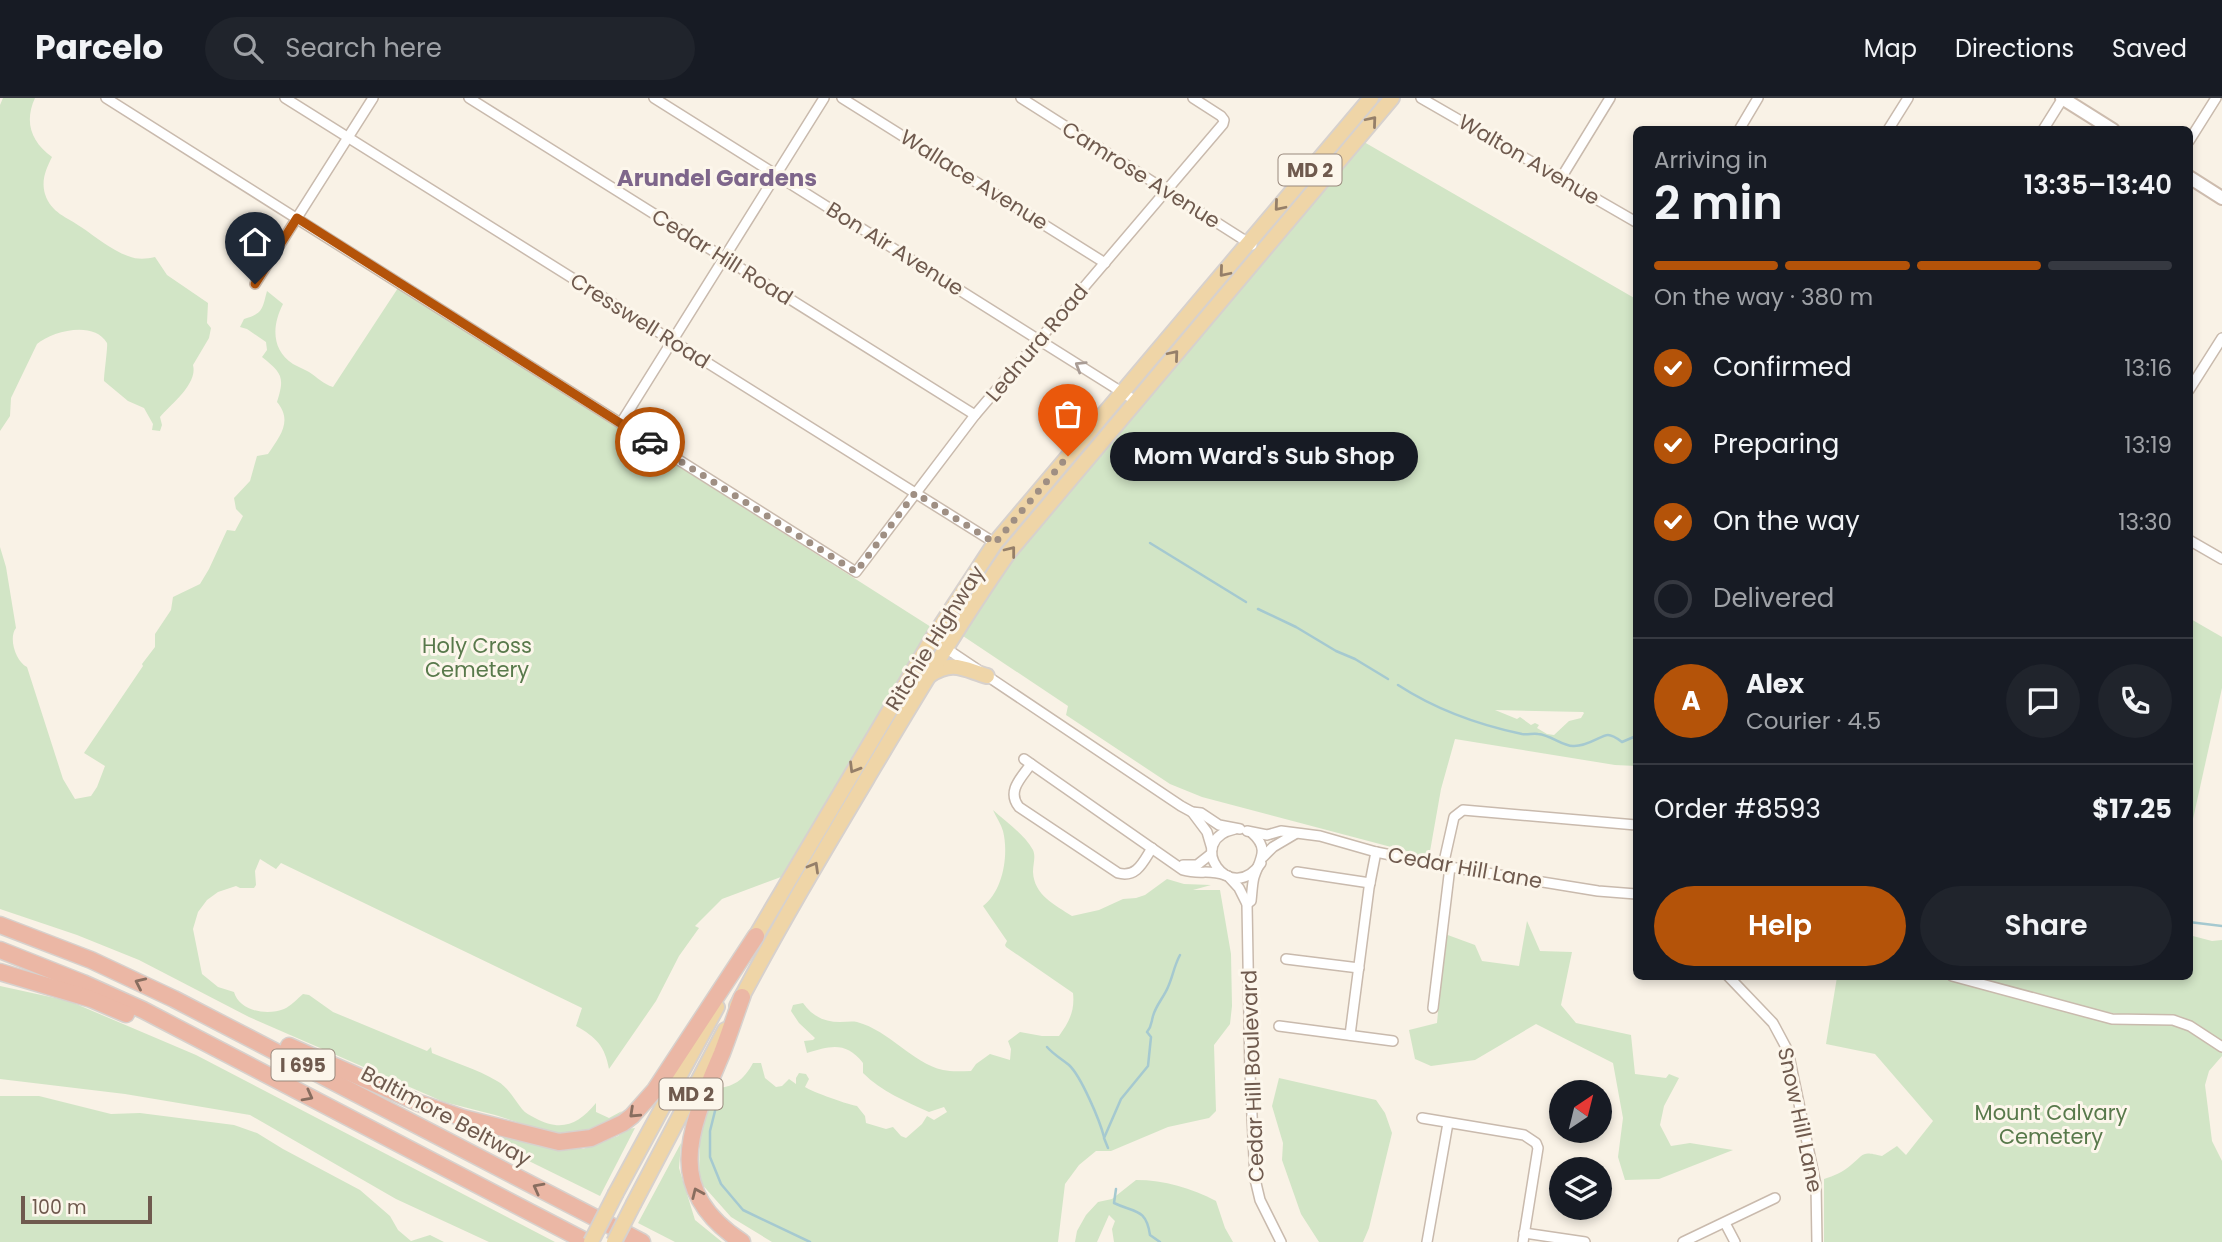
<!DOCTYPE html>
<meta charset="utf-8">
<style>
:root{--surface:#171b24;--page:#20242c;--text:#f1f3f6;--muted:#9ea1a6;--line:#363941;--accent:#b45309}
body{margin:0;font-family:Poppins,sans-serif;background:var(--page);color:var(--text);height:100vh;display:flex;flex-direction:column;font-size:26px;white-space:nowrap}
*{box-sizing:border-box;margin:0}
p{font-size:23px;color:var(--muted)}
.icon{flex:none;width:38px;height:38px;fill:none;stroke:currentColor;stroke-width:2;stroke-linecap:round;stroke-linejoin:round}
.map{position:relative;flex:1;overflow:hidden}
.panel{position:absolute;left:1633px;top:28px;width:560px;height:854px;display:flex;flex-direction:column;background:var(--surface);border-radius:10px;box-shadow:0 4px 10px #0003}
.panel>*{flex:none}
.needle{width:46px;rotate:35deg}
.fabs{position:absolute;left:1549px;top:982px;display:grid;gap:14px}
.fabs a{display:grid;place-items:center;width:63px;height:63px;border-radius:50%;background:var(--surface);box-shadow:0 4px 10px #0003;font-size:35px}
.scale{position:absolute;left:21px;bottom:18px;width:131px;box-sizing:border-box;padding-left:7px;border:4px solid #6f5a4e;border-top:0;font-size:19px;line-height:24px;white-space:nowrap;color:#6f5a4e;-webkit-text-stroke:5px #fcf6eb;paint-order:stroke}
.pin{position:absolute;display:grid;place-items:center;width:60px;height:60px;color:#fff;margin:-72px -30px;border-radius:50% 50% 50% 0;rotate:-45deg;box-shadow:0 0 7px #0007}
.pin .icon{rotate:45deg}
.courier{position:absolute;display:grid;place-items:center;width:70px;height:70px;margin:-35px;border:5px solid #b45309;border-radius:50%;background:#fff;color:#222;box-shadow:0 2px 9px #0007}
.bubble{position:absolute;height:49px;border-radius:24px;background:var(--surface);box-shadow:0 4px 10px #0003;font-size:23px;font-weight:600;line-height:49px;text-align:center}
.head em{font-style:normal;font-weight:600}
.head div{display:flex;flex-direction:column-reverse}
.head{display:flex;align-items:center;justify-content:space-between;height:119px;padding:0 21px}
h1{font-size:46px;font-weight:600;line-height:52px}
.bar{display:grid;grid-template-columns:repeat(4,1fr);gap:10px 7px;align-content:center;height:84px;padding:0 21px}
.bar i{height:9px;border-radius:5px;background:var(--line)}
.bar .selected{background:var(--accent)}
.bar p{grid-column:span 4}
.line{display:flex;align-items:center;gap:18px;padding:0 21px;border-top:2px solid var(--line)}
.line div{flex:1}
.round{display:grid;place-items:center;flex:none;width:74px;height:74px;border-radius:37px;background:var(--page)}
ol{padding:0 21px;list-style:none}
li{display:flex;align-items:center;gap:21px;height:77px}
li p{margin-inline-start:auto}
li .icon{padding:7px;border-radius:50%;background:var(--accent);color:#fff;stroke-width:4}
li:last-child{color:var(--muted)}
li i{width:38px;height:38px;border:4px solid var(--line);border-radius:50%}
.button{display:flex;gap:14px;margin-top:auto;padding:14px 21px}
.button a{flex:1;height:80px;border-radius:42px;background:var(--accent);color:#fff;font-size:28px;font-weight:600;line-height:80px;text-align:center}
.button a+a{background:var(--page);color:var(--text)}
header{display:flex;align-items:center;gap:42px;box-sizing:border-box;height:98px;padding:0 35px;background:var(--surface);border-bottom:2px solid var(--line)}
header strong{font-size:33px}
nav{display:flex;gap:38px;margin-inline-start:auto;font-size:24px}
.search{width:490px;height:63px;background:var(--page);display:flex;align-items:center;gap:18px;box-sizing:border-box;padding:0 24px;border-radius:38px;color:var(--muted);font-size:26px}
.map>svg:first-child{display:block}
.green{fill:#d2e5c6;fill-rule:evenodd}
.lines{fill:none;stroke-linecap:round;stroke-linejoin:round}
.stream{stroke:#a5c9d0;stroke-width:2.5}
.street-casing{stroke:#c9baad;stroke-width:12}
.secondary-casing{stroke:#cdbcae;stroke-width:16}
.primary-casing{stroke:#d7d1cd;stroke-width:18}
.highway-casing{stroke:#d7d1cd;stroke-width:19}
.street{stroke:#fff;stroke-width:9}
.secondary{stroke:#fff;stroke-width:12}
.primary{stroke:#efd5a7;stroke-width:14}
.highway{stroke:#ebb7a5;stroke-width:16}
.primary-bridge-casing{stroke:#d7d1cd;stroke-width:18;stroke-linecap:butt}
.primary-bridge{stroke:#efd5a7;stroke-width:14}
.oneway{stroke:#957f69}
.oneway2{stroke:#a99c95}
.oneway3{stroke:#886d5f}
.done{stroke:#9f8f83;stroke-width:7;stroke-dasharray:0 12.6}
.route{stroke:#b45309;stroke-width:9}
.labels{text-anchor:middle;stroke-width:6;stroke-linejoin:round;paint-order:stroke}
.shield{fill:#fcf6eb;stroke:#99897d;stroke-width:2}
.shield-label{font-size:19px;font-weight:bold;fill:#6f5a4e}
.street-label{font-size:21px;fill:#6f5a4e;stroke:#fcf6eb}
.park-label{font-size:21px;fill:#58794b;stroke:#fcf6eb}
.neighbourhood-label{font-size:23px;font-weight:bold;fill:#7e668b;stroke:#fcf6eb}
</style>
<header>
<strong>Parcelo</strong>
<div class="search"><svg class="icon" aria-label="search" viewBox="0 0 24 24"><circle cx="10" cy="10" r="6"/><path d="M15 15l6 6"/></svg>Search here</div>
<nav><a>Map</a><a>Directions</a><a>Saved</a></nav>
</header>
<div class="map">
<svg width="2222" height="1144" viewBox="0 0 2222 1144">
<rect width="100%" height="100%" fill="#f9f2e6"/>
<g class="green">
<path d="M3 0H35C24 24 31 44 52 59 46 71 41 82 45 96 51 115 67 119 81 129 96 139 111 152 128 158 138 162 146 161 155 159L167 177 208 205 207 225 211 230 209 240 193 267C198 286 171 306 160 319L162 327 160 333 152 332 153 326 144 310 128 303 104 283C104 276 108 248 107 245 94 222 52 233 37 246L11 300 10 318 0 333V7Z"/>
<path d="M1364 44 1636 201V668L1615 667 1455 641 1441 691 1429 759 1202 699 1170 686 1066 617 1068 608 960 536 1013 458ZM1495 612 1583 614 1584 615 1581 620 1569 623 1554 637 1547 636 1537 630 1539 627 1535 625 1531 627 1520 619 1517 621Z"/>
<path d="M398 190 931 529 781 779 722 801 695 828 699 830 679 858 656 903 609 971C605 948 596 939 576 928L582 910 281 765 276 771 260 761 255 773 256 787 254 790H240L236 788 218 794 207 802 198 814 193 831 202 876 218 889 234 894C239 913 267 918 284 911 291 908 297 901 303 896L309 897 333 914 427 953 431 949 432 955C453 964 477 971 497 983 508 989 514 1001 522 1011 525 1015 530 1017 535 1020 561 1034 578 1027 596 1005V1014L609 1020 622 1013 615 1021 596 1034 558 1037 495 1017 444 1004 249 919 139 862 77 837 0 811V449L6 469 16 530C8 540 16 564 27 569L63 681 75 701 91 698 97 689 105 668 84 655 143 568 142 566 155 549V536L171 512 173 499 200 486 209 471 227 432 235 433 243 418 236 411 234 400 250 383 257 358 268 356C280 338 293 323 277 304 285 279 282 275 262 259L267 252 266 244 247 231 240 229 244 221C263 215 262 212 267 193L283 206C272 227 271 252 293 266 298 269 304 271 309 274 317 279 323 286 333 289Z"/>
<path d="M2189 520 2222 539V590L2189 739Z"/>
<path d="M993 712C1006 724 1024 736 1033 752 1036 759 1033 766 1033 774 1034 797 1055 807 1072 818L1099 812 1123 801 1136 800 1145 797 1167 781 1184 786 1211 787 1193 792H1220L1231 856 1232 908 1230 926 1214 947 1216 1013 1209 1020 1168 1029 1111 1053H1096L1079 1067 1065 1086 1058 1144H772L731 1119 699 1083 700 1025 714 990C733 990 744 982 753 965H761L765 980 776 989 782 988 789 981 796 986V980L799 975 806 976 809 981 805 989C810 993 852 1008 857 1008L865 1018 866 1025 886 1031 893 1029 901 1038 906 1040 922 1026 927 1018 934 1022 947 1014 944 1009 929 1014C905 1003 882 994 863 975V965C846 943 830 948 807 955L804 943 813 942 815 940 799 925 791 913 793 907 803 905C812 918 824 924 840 924 846 924 852 923 857 924 890 933 912 965 943 972 952 974 962 973 971 973L976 966 990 956 1010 962 1011 951 1008 943 1020 934 1042 938H1059C1069 924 1075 913 1073 895L1006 849 1005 847 1007 843 983 808C1003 793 1009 757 1003 733 1001 726 996 719 993 712Z"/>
<path d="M1527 823 1540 853 1572 854 1561 907 1576 925 1631 937 1635 976 1666 980 1669 976 1679 980 1664 1008 1660 1027 1671 1048 1690 1045 1733 1052 1659 1081 1625 1082 1618 1059 1623 1020 1613 965 1536 926 1475 962 1431 968 1415 961 1409 932 1437 925 1445 836 1475 847 1482 863 1519 868Z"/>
<path d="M2189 837 2212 843 2222 842V945L2180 918 2164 916 2123 917 2102 913 1974 879 2189 878Z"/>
<path d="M1837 879H1945L2109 921 2172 923 2222 954V958L2209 973 2205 987 2212 1043 2222 1063V1144H1824V1081C1834 1078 1843 1074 1851 1067 1865 1055 1862 1053 1882 1058L1897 1048 1906 1057 1933 1023 1875 956 1826 946Z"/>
<path d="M0 888 69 903 196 957 555 1144H489L396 1101 250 1017 125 996 0 981Z"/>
<path d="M1279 980 1376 1002 1385 1015 1392 1035 1369 1130 1363 1144H1319L1301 1116 1282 1062 1283 1045 1272 1008Z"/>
<path d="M0 998H39L111 1016 140 1015 234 1027 257 1035 283 1051 360 1092 390 1118 398 1132 411 1143 430 1137 444 1144H0Z"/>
<path d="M635 1030 600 1098 484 1041 483 1035 492 1034 583 1051 618 1038 627 1031Z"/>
<path d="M681 1045 679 1070 695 1122 722 1144H675L638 1125Z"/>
<path d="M1136 1082C1165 1082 1191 1090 1216 1103L1225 1130 1233 1144H1114L1112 1131 1115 1123 1109 1117 1097 1144H1075L1077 1133 1086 1117 1098 1104 1112 1101Z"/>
</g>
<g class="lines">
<g class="stream">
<path d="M1150 445 1246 504"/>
<path d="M1258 511 1296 529 1336 553 1355 561 1388 581"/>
<path d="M1398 587C1435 611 1479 627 1522 636 1528 637 1533 635 1538 636 1551 637 1562 648 1573 648 1587 649 1601 637 1608 637 1613 637 1618 641 1622 644L1636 638"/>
<path d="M2189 824 2222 828"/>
<path d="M1047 949C1054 957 1062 961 1069 967 1081 978 1100 1023 1104 1039"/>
<path d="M717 1005 710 1033V1059L721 1086 743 1112 810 1144"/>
<path d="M1108 1050 1104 1040 1121 1001 1148 968 1151 939 1147 934C1152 928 1151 925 1153 918 1156 907 1164 899 1168 889 1173 878 1174 868 1180 857"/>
<path d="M1116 1091 1114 1105C1135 1115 1146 1110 1150 1137L1160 1144"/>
</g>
<defs>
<g id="street">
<path d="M106 0 856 474 975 317 1223 26 1224 22 1221 18 1193 0"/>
<path d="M285 0 995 445"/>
<path d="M469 0 975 317"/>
<path d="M654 0 1136 303"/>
<path d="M842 0 1105 165"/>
<path d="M1021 0 1252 147"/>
<path d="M1421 0 1636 124"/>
<path d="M1739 32 1758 0"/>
<path d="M1888 32 1908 0"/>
<path d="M2043 32 2063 0"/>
<path d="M2189 43 2216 0"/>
<path d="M1561 80 1610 0"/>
<path d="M255 186 373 0"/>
<path d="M2189 292 2222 240"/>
<path d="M621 325 824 0"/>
<path d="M2189 442 2222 461"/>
<path d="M932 541 1181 708 1192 714 1201 715 1219 727 1240 731"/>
<path d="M1024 661 1183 772C1200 777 1208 771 1225 777"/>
<path d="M1031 666C1022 679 1006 693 1019 709L1118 775C1137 780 1143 764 1152 750"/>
<path d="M1192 714 1207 734 1212 751"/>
<path d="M1235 731C1183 742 1230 810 1261 765"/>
<path d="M1247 733 1267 737 1281 733 1320 738 1376 754 1450 769 1598 793 1636 796"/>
<path d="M1263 759 1273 749 1295 736"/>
<path d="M1183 767H1197L1211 756"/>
<path d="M1443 768 1454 719 1463 712 1636 727"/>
<path d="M1297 774 1370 785"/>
<path d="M1228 778 1239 790 1247 806 1250 975 1255 1081 1260 1102 1281 1144"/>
<path d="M1247 806 1251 803C1252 795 1252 787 1254 779 1260 761 1270 751 1252 735"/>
<path d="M1286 861 1359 870"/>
<path d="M1728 878 1773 925 1788 953 1816 1087 1817 1144"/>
<path d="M1952 878 2112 921 2173 922 2190 928 2222 949"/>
<path d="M1433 910 1450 769"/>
<path d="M1279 928 1393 943"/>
<path d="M1350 937 1369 790 1376 754"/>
<path d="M1422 1020 1524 1037 1536 1045 1538 1050 1523 1144"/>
<path d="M1725 1125 1735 1144"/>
<path d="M1524 1135 1585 1144"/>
<path d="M1427 1144 1448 1025"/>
<path d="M1683 1144 1775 1100"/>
</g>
<g id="secondary">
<path d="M2062 0 2113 32"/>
<path d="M2189 79 2222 100"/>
</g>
<g id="primary">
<path d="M930 577C953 562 963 571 987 578"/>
<path d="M750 848 932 541 995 445 1371 0"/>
<path d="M737 908C780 826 828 746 875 667 918 595 961 523 1009 454L1392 0"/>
<path d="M616 1095 717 909"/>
<path d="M634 1105 725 932"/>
</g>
<g id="highway">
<path d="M0 827 91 862 174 901 642 1144"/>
<path d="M0 852 83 885 143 912 587 1144"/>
<path d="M0 874 91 901 126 916"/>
<path d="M742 899C735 918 729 937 722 955 691 1029 660 1090 742 1144"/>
<path d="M289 948 419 1005 463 1020 559 1044 591 1040 623 1025 632 1018 655 992 756 838"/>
</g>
</defs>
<use href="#street" class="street-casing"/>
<use href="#secondary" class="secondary-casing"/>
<use href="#primary" class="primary-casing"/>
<use href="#highway" class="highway-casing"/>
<use href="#street" class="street"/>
<use href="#secondary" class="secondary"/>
<use href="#primary" class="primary"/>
<use href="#highway" class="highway"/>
<defs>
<g id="primary-bridge">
<path d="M591 1144 616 1095"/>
<path d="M614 1144 634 1105"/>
</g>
</defs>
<use href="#primary-bridge" class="primary-bridge-casing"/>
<use href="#primary-bridge" class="primary-bridge"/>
</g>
<defs><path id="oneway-chevron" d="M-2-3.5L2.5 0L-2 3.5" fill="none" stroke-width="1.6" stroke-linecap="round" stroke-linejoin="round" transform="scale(1.75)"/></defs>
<g class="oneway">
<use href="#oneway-chevron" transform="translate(1372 23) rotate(-50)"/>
<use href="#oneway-chevron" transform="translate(1279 108) rotate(130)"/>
<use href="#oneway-chevron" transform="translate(1224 174) rotate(130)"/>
<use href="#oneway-chevron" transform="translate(1174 257) rotate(-50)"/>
<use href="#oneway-chevron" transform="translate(1011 453) rotate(-52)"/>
<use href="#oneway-chevron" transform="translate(854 670) rotate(121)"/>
<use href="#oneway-chevron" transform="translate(814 769) rotate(-60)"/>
</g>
<use class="oneway2" href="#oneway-chevron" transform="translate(1080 268) rotate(-148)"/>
<g class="oneway3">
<use href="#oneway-chevron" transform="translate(140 885) rotate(-155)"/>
<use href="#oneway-chevron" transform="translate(308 998) rotate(28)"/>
<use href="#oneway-chevron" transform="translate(634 1015) rotate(137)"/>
<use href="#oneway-chevron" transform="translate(538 1090) rotate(-152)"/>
<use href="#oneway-chevron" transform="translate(697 1095) rotate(-114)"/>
</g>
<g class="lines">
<path class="done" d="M650 344 856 474 915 395 995 445 1068 358"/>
<path class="route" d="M255 186 297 120 650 344"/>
</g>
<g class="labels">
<g class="shield">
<rect x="1278.5" y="56.5" width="63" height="31" rx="5"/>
<rect x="271.5" y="951.5" width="63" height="31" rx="5"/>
<rect x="659.5" y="980.5" width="63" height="31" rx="5"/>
</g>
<g class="shield-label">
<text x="1310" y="79">MD 2</text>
<text x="303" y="974">I 695</text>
<text x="691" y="1003">MD 2</text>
</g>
<g class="street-label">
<text transform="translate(1529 62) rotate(30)" y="7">Walton Avenue</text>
<text transform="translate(1141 77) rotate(32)" y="7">Camrose Avenue</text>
<text transform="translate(974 82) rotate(32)" y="7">Wallace Avenue</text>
<text transform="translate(895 151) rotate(32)" y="7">Bon Air Avenue</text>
<text transform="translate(722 159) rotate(32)" y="7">Cedar Hill Road</text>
<text transform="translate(640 223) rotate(32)" y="7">Cresswell Road</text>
<text transform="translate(1037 245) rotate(-50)" y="7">Lednura Road</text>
<text transform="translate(935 540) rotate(-58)" y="7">Ritchie Highway</text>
<text transform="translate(1465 770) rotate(10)" y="7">Cedar Hill Lane</text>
<text transform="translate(1253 978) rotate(-92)" y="7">Cedar Hill Boulevard</text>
<text transform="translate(446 1018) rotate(28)" y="7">Baltimore Beltway</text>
<text transform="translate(1800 1022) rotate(78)" y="7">Snow Hill Lane</text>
</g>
<g class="park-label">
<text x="477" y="555">Holy Cross<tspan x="477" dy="24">Cemetery</tspan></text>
<text x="2051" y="1022">Mount Calvary<tspan x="2051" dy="24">Cemetery</tspan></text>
</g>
<g class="neighbourhood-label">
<text x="717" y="88">Arundel Gardens</text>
</g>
</g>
</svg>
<div class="fabs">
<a><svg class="needle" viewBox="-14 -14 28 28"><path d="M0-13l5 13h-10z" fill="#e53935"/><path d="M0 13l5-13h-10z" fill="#9ea1a6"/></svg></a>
<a><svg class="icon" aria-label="layers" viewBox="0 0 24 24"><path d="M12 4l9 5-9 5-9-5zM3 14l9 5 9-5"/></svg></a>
</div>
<div class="scale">100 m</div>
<div class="pin" style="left:1068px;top:358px;background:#ea580c"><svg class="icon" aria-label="bag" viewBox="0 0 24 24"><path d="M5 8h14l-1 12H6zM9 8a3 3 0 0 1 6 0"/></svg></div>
<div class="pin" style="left:255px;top:186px;background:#1f2937"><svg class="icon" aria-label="home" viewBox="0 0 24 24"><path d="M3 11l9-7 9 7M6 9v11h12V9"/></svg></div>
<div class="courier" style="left:650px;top:344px"><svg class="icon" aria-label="car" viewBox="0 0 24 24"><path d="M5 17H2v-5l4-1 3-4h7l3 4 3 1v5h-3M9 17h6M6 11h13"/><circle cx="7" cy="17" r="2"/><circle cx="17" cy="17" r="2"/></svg></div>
<div class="bubble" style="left:1110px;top:334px;width:308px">Mom Ward's Sub Shop</div>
<section class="panel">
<div class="head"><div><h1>2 min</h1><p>Arriving in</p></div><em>13:35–13:40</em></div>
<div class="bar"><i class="selected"></i><i class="selected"></i><i class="selected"></i><i></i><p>On the way · 380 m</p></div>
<ol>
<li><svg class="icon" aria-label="check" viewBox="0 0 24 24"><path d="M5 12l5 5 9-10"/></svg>Confirmed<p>13:16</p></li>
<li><svg class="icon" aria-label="check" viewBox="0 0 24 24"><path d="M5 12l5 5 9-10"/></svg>Preparing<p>13:19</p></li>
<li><svg class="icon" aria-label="check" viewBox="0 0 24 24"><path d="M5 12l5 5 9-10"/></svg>On the way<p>13:30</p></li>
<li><i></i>Delivered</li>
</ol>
<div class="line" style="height:126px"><b class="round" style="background:var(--accent);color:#fff">A</b><div><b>Alex</b><p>Courier · 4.5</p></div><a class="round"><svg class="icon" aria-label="chat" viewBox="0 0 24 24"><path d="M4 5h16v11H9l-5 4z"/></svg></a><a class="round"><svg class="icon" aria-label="phone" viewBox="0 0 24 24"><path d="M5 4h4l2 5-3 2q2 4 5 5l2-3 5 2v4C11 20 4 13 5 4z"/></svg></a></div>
<div class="line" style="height:91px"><div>Order #8593</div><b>$17.25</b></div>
<div class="button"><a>Help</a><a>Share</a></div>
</section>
</div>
